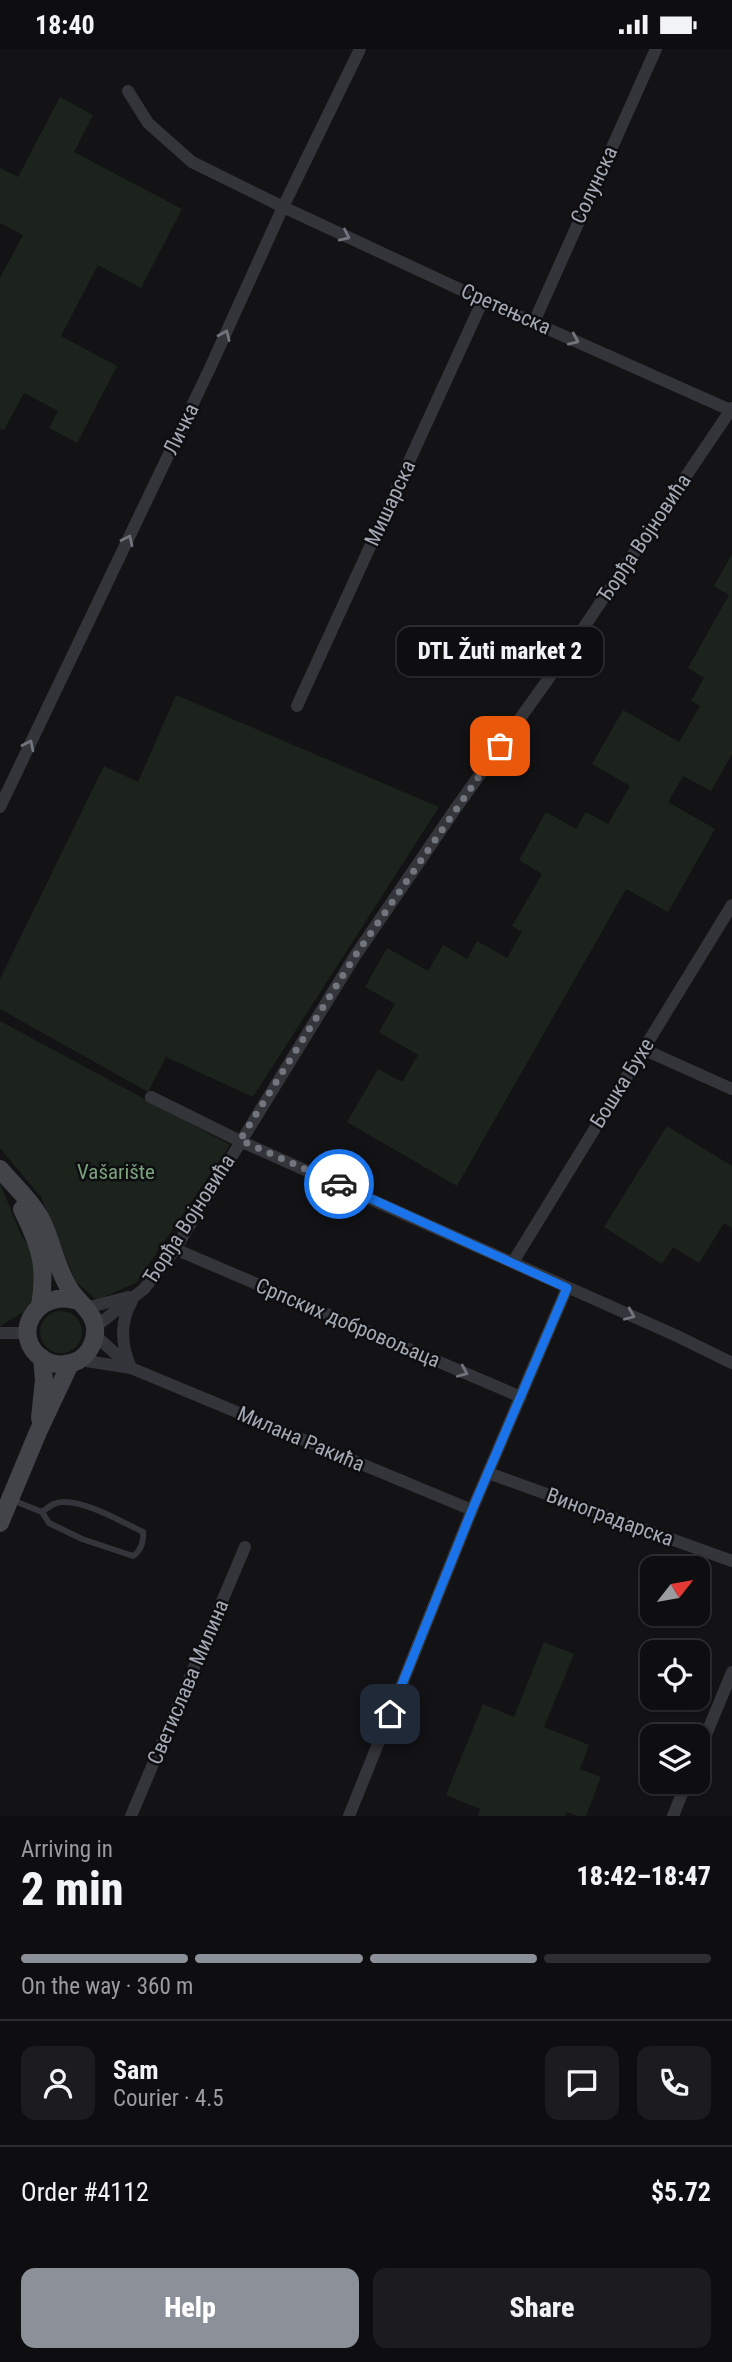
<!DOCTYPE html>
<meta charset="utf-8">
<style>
:root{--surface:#0e0e10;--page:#1c1c1e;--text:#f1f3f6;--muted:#9b9c9f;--line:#2e2e30;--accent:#8c9099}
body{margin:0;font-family:"Roboto Condensed",sans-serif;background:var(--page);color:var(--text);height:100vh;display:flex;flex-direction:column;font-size:26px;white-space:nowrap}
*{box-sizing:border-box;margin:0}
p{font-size:23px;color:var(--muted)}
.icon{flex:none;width:38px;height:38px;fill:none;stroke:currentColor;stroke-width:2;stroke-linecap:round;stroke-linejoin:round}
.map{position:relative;height:1767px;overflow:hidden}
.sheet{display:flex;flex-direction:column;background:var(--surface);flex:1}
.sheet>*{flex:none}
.needle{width:46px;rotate:59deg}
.fabs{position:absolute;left:640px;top:1507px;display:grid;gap:14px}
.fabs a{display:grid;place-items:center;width:70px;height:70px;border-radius:14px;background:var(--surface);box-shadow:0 2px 5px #0004,0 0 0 2px var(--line);font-size:35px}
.pin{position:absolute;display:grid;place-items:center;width:60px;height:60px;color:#fff;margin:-30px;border-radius:14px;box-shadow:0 4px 10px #0006}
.courier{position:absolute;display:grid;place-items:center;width:70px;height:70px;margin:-35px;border:5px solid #1a73e8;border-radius:50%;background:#fff;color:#222;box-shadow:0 2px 9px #0007}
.bubble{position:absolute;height:49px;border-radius:14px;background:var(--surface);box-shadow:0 2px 5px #0004,0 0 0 2px var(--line);font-size:23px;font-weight:800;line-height:49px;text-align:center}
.overview em{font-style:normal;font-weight:800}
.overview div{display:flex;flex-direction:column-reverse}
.overview{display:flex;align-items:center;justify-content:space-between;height:119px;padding:0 21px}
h1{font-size:46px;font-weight:800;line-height:52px}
.bar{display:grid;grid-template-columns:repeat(4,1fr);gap:10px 7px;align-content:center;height:84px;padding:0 21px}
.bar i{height:9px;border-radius:5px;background:var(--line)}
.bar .selected{background:var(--accent)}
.bar p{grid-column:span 4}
.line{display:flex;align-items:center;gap:18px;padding:0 21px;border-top:2px solid var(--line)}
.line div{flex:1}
.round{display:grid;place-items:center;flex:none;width:74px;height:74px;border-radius:14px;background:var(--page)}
.button{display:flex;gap:14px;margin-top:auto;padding:14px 21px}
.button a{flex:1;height:80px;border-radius:14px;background:var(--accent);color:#fff;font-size:28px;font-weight:800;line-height:80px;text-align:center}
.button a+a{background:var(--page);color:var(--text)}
.status{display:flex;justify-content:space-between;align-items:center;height:49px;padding:0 35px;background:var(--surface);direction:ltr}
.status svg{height:19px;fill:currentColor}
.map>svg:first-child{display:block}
.green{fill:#1b231c}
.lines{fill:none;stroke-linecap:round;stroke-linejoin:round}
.service{stroke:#34353a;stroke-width:6}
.minor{stroke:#34353a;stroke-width:12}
.secondary{stroke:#42444a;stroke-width:18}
.oneway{stroke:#72757e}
.done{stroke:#71757e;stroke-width:7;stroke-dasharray:0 12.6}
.route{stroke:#1a73e8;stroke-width:9}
.labels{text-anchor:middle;stroke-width:5;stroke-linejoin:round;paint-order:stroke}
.street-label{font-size:21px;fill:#a4aab6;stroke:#0e0e10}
.park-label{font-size:21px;fill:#7aa27d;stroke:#0e0e10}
</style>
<div class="status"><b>18:40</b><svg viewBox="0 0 49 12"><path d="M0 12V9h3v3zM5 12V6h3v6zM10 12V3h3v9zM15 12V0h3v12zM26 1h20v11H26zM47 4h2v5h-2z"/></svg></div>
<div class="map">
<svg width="732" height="1767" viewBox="0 0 732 1767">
<rect width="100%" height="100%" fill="#131315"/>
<g class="green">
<path d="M60 48 93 66 74 103 182 160 141 239 98 216 61 287 117 317 77 394 49 379 58 362 24 344 4 381 0 379V229L23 186 0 174V119L18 128Z"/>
<path d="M732 505V705L711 742 683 727 668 753 715 780 668 863 626 840 457 1137 347 1073 378 1020 402 1033 418 1006 379 983 395 955 365 938 387 899 428 922 443 896 467 910 477 892 507 909 522 883 512 877 542 825 519 811 546 763 576 780 586 763 608 775 630 737 592 715 623 661 679 693 700 657 691 652 704 629 688 619 729 546 714 537Z"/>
<path d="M176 646 439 758 253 1048 166 1008 148 1043 0 960V930L104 717 138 733Z"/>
<path d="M0 972 230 1096 136 1234 97 1251 76 1233 41 1148 0 1099Z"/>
<path d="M667 1077 732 1117V1179L724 1174 699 1214 673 1198 662 1215 604 1178Z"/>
<path d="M0 1134 21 1186 34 1205 35 1242 32 1253 22 1264 0 1277Z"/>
<circle cx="61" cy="1283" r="21"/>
<path d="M544 1593 574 1605 544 1678 589 1696 580 1720 601 1728 586 1767H578L567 1763 565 1767H478L480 1760 446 1746 483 1655 514 1668Z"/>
</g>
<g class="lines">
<path class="service" d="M12 1451 42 1463 49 1474 82 1490 133 1507C141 1502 144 1492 143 1483 122 1473 86 1452 63 1453 54 1453 49 1458 42 1463"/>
<g class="minor">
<path d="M128 42 148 74 192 113 283 158 483 251 730 361"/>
<path d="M534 273 656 0"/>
<path d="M297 657 483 251"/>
<path d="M0 758 210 319 283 158 360 0"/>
<path d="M643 1000 732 1040"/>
<path d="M151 1048 240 1092 677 1287 732 1314"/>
<path d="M175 1200 521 1348"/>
<path d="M513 1213 732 856"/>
<path d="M86 1259 128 1248"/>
<path d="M95 1278 144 1240 175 1200 355 907 456 759 559 615 732 359"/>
<path d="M0 1284H28"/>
<path d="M95 1286 128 1316"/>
<path d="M80 1311 131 1319 472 1461"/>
<path d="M131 1319C121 1296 119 1274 132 1252"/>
<path d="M488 1424 732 1512"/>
<path d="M698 1705 732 1623"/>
<path d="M131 1767 245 1498"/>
<path d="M349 1767 472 1461 567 1239"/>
<path d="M673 1767 687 1732"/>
</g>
<g class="secondary">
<path d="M0 1120C14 1137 30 1150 41 1170 52 1192 56 1218 69 1239 77 1253 94 1262 95 1279 96 1291 90 1304 79 1311 68 1317 54 1317 43 1310 9 1288 35 1238 78 1252"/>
<path d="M22 1160C40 1197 47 1216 40 1257"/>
<path d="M40 1369 44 1331 42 1309"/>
<path d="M0 1474 38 1383 70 1315"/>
</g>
</g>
<defs><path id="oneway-chevron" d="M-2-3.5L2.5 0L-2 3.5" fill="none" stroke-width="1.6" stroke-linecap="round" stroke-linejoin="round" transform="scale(1.75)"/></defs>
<g class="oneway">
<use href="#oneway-chevron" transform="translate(345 187) rotate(25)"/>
<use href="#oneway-chevron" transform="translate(225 286) rotate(-66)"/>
<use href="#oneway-chevron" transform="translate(574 291) rotate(24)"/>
<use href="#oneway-chevron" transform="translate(128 491) rotate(-64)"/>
<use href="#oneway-chevron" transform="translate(29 696) rotate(-64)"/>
<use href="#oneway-chevron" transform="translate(630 1266) rotate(23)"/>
<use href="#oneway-chevron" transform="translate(463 1323) rotate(23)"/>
</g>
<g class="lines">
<path class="done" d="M339 1135 240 1091 355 907 500 697"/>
<path class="route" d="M339 1135 567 1239 472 1461 390 1665"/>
</g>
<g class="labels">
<g class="street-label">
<text transform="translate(594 136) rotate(-65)" y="7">Солунска</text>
<text transform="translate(506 260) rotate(24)" y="7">Сретењска</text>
<text transform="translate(181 380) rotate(-64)" y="7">Личка</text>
<text transform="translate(390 454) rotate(-65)" y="7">Мишарска</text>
<text transform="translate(644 489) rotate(-56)" y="7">Ђорђа Војновића</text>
<text transform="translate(622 1034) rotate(-58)" y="7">Бошка Бухе</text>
<text transform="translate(189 1170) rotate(-57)" y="7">Ђорђа Војновића</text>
<text transform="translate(348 1274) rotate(23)" y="7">Српских добровољаца</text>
<text transform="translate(301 1390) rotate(23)" y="7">Милана Ракића</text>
<text transform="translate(610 1468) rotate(20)" y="7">Виноградарска</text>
<text transform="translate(188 1633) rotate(-67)" y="7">Светислава Милина</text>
</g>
<g class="park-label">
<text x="116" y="1130">Vašarište</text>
</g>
</g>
</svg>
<div class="fabs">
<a><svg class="needle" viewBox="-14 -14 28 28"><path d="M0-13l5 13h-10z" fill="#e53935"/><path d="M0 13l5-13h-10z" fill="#9b9c9f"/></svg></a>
<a><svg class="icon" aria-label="locate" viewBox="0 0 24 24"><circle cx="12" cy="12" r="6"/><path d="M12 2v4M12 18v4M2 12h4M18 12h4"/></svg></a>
<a><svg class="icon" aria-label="layers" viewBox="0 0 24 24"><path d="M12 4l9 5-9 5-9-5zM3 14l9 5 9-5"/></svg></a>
</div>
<div class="pin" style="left:500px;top:697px;background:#ea580c"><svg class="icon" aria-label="bag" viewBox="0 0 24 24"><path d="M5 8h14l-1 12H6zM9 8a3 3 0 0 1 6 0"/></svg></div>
<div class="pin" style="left:390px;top:1665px;background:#1f2937"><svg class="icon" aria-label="home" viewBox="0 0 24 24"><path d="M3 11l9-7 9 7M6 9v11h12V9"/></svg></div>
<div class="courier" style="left:339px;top:1135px"><svg class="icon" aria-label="car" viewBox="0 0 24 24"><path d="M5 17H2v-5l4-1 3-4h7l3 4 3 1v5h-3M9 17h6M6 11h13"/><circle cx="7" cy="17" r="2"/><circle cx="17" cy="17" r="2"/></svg></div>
<div class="bubble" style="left:397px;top:578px;width:206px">DTL Žuti market 2</div>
</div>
<section class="sheet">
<div class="overview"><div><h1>2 min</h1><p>Arriving in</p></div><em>18:42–18:47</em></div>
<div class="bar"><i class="selected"></i><i class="selected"></i><i class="selected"></i><i></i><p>On the way · 360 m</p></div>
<div class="line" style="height:126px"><a class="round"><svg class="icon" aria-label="person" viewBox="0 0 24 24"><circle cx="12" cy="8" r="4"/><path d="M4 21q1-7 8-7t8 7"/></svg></a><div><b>Sam</b><p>Courier · 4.5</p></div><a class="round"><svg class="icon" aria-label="chat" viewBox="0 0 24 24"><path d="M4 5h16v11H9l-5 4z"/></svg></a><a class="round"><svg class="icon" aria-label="phone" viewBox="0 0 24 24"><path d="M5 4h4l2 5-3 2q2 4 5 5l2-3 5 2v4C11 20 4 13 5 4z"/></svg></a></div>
<div class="line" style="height:91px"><div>Order #4112</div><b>$5.72</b></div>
<div class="button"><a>Help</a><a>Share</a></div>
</section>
